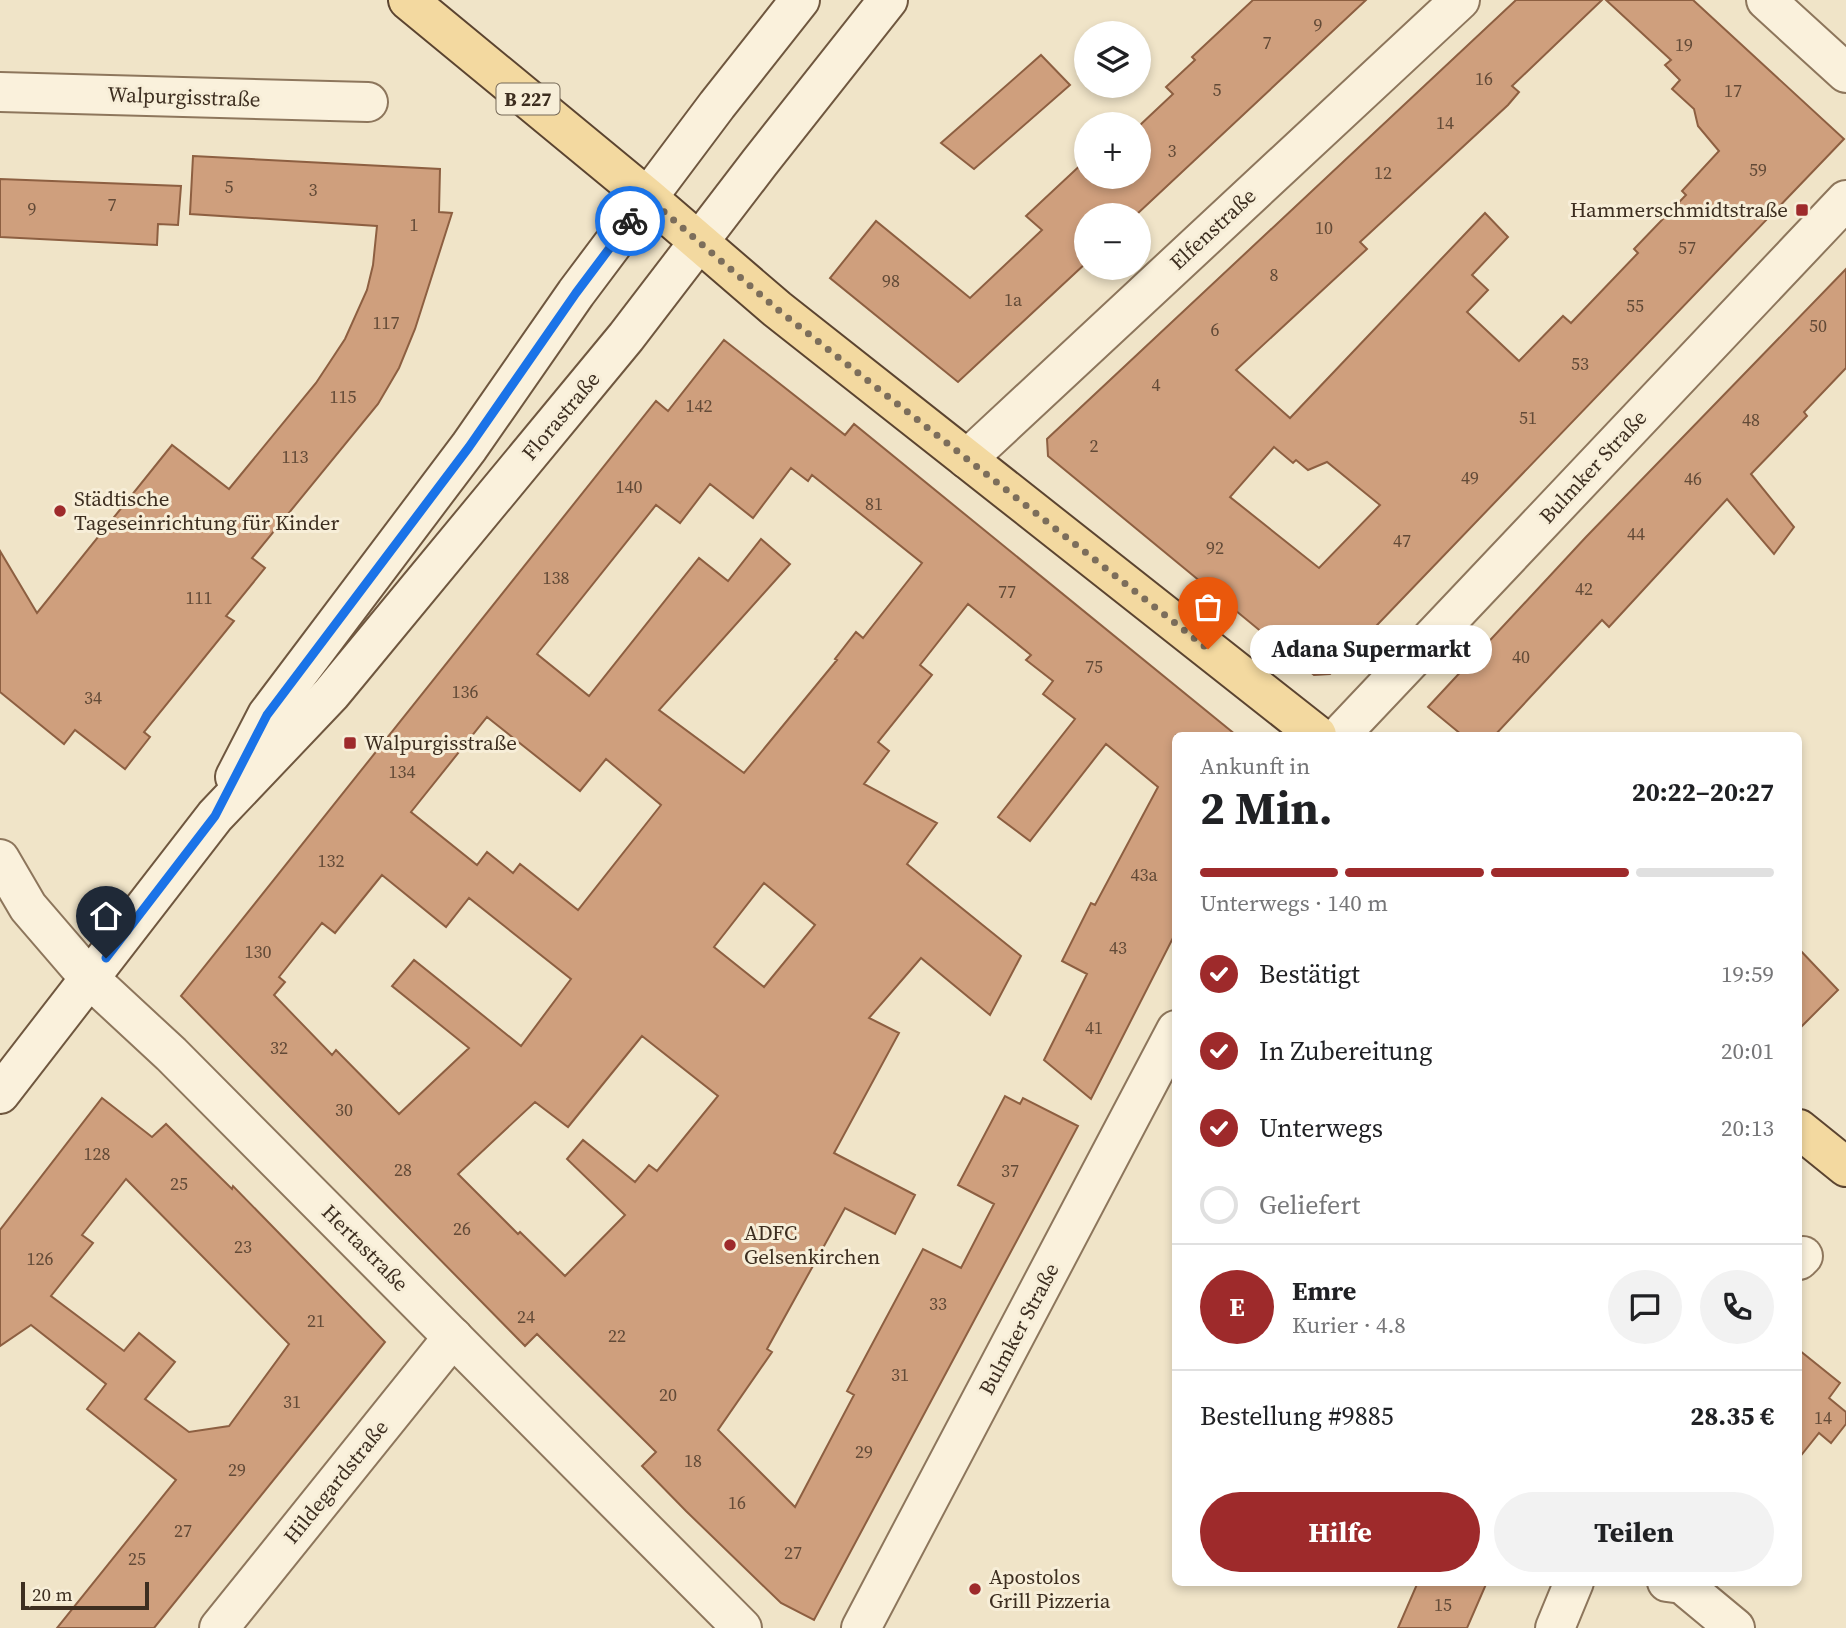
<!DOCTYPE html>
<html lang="de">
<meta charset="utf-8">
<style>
:root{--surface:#fff;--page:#f2f2f2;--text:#202124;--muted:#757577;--line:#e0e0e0;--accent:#9e2a2b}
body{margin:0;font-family:"Source Serif 4",serif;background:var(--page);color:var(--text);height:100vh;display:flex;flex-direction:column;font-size:26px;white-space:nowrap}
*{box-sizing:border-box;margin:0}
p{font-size:23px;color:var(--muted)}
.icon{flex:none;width:38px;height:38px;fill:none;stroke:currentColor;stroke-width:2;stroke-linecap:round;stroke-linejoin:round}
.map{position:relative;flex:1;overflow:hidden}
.drawer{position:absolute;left:1172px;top:732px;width:630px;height:854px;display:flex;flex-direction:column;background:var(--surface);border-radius:10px;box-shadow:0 4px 10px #0003}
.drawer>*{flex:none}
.controls{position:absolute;left:1074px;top:21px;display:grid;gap:14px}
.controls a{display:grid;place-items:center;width:77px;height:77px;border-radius:50%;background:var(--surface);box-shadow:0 4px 10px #0003;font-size:35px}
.scale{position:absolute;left:21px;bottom:18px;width:128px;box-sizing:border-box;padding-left:7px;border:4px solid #3d2e20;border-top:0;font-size:19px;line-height:24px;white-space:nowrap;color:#3d2e20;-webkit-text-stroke:5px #f7eed8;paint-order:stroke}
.pin{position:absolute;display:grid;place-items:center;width:60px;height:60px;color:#fff;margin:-72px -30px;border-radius:50% 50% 50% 0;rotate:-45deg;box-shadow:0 0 7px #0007}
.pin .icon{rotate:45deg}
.courier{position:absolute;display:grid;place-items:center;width:70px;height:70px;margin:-35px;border:5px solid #1a73e8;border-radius:50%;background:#fff;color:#222;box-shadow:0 2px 9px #0007}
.bubble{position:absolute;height:49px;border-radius:24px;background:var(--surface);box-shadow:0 4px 10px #0003;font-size:23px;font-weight:700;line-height:49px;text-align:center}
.overview em{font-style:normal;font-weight:700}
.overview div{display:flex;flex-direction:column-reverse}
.overview{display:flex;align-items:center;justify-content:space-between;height:119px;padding:0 28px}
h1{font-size:46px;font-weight:700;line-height:52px}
.bar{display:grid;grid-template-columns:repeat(4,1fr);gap:10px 7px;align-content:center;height:84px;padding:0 28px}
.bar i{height:9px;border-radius:5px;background:var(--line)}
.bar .active{background:var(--accent)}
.bar p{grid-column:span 4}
.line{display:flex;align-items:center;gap:18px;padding:0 28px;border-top:2px solid var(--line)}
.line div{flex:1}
.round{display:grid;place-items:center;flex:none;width:74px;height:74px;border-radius:37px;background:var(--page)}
ol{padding:0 28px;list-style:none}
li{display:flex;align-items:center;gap:21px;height:77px}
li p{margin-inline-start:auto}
li .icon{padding:7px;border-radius:50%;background:var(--accent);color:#fff;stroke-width:4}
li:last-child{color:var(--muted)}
li i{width:38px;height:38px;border:4px solid var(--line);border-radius:50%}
.cta{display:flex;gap:14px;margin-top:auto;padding:14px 28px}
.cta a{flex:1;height:80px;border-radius:42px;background:var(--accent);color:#fff;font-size:28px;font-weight:700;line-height:80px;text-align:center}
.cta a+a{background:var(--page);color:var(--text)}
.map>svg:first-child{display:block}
.building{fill:#cf9f7d;stroke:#8d5f41;stroke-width:2;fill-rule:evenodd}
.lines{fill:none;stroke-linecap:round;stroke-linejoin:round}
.minor-casing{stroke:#8d765c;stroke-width:42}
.secondary-casing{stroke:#6f573f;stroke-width:42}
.primary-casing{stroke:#5b4430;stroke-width:42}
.minor{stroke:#faf1dc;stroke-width:38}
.secondary{stroke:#faf1dc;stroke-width:38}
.primary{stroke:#f3d9a0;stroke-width:38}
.done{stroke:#7c6e5b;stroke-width:7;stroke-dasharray:0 12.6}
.route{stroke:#1a73e8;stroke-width:9}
.poi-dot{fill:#9e2a2b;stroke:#f7eed8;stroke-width:2.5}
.labels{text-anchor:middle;stroke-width:6;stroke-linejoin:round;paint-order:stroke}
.number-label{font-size:18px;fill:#624a37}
.shield{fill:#f7eed8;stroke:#756857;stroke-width:2}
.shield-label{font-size:19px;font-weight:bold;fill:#3d2e20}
.street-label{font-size:21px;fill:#3d2e20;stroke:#f7eed8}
.poi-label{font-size:21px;fill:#3d2e20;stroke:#f7eed8;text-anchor:start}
</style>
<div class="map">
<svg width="1846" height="1628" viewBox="0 0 1846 1628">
<rect width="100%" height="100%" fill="#f0e4c8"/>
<g class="building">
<path d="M1253 0H1366L1136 215H1087V262L958 382 830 278 876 221 970 298 1042 230 1026 216 1087 159V177H1139V126L1173 94 1166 87 1195 60 1192 57Z"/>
<path d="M1516 0H1602L1512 86 1519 92 1508 105 1360 242 1367 249 1236 370 1290 418 1485 213 1508 237 1472 275 1488 290 1467 312 1519 361 1563 316 1571 323 1638 253 1634 249 1686 195 1682 191 1719 151 1698 126 1694 109 1672 89 1680 80 1665 65 1671 60 1606 0H1693L1844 139 1330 674 1314 675 1048 456 1047 439ZM1274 447 1293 463 1296 460 1308 470 1327 462 1380 505 1319 568 1230 497Z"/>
<path d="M1041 55 1070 85 974 169 941 143Z"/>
<path d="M193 156 440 169 439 212 452 213 415 329 399 368 378 404 252 558 265 568 226 616 234 621 144 732 150 737 125 769 75 730 64 744 0 692V551L37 613 172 445 229 489 316 383 345 339 367 290 373 265 377 226 190 214Z"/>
<path d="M0 179 181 186 178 225 158 224 157 245 0 237Z"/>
<path d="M1846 269V368L1804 412 1807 416 1751 474 1794 527 1774 554 1727 499 1609 627 1602 620 1495 735H1462L1428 707 1586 537Z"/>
<path d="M724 340 845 435 854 424 1236 735H1176V932L1091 1099 1044 1060 1087 974 1062 961 1091 903 1095 905 1158 787 1106 744 1030 841 998 817 1075 719 1043 694 1053 681 1026 660 1031 655 968 604 920 665 932 675 878 742 889 751 864 784 937 823 907 864 1021 956 990 1015 921 958 869 1018 899 1033 834 1153 915 1195 895 1234 845 1208 767 1349 772 1352 718 1430 795 1507 854 1395 847 1391 923 1249 961 1268 994 1204 958 1185 1005 1096 1020 1104 1023 1098 1078 1126 814 1620 781 1603 686 1511 642 1466 656 1452 537 1334 525 1346 181 996 656 401 668 411ZM791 468 808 481 812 475 922 563 863 638 856 632 835 659 837 660 744 773 659 710 790 564 761 539 728 581 699 558 589 696 537 654 656 505 680 523 710 484 753 518ZM487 717 580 791 606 759 661 805 578 910 520 864 513 873 487 852 477 865 411 812ZM382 875 446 927 469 898 571 979 521 1046 414 960 392 986 469 1048 399 1114 336 1050 332 1055 274 995 285 982 279 977 322 923 335 933ZM764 883 815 925 764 987 714 947ZM642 1036 718 1096 657 1171 649 1165 635 1182 583 1140 567 1159 625 1215 565 1276 520 1232 518 1234 458 1174 535 1102 568 1127Z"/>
<path d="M1799 949 1838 990 1799 1029Z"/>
<path d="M102 1098 152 1137 166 1124 232 1189 233 1186 385 1342 154 1628H57L176 1480 87 1409 106 1384 31 1325 0 1346V1230ZM126 1179 289 1344 229 1426 189 1432 145 1399 175 1362 139 1333 124 1351 51 1296 93 1243 82 1235Z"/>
<path d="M1799 1350 1840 1383 1829 1398 1846 1412V1424L1831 1443 1819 1433 1799 1458Z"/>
<path d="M1418 1582H1487L1467 1628H1398Z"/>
</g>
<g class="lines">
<defs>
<g id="minor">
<path d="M1766 0 1846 73"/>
<path d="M0 92 368 102"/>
<path d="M967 459 1460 0"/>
<path d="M1340 735 1846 200"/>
<path d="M0 859 28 907 90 979 171 1054 742 1628"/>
<path d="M1799 1260 1803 1256"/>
<path d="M1667 1582 1682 1584 1735 1628"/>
<path d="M219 1628 453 1337"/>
<path d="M861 1628 1176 1030"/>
<path d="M1555 1628 1574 1582"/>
</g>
<g id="secondary">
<path d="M235 777 267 715 469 447 576 293 717 105 800 0"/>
<path d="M0 1094 215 816 331 694 626 337 760 162 888 0"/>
</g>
<g id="primary">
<path d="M408 0 648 198 777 309 1317 735"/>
<path d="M1799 1129 1846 1167"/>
</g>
</defs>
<use href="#minor" class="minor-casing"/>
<use href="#secondary" class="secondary-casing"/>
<use href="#primary" class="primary-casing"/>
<use href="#minor" class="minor"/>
<use href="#secondary" class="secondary"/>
<use href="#primary" class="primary"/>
</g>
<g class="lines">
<path class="done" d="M630 221 648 198 777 309 1208 649"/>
<path class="route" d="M106 958 215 816 267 715 469 447 576 293 630 221"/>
</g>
<g class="poi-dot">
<rect x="1795" y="203" width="14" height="14" rx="3.5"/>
<circle cx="60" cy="511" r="7"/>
<rect x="343" y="736" width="14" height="14" rx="3.5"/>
<circle cx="730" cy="1245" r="7"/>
<circle cx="975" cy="1589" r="7"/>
</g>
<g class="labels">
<g class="number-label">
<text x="1318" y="31">9</text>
<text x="1267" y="49">7</text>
<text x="1684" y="51">19</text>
<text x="1484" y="85">16</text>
<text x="1217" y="96">5</text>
<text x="1733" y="97">17</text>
<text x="1445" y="129">14</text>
<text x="1172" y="157">3</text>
<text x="1758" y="176">59</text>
<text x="1383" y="179">12</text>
<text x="229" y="193">5</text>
<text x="313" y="196">3</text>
<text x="112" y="211">7</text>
<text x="32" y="215">9</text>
<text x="414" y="231">1</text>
<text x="1324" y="234">10</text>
<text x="1687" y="254">57</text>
<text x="1274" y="281">8</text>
<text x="891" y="287">98</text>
<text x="1013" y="306">1a</text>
<text x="1635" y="312">55</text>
<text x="386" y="329">117</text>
<text x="1818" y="332">50</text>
<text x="1215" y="336">6</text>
<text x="1580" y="370">53</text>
<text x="1156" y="391">4</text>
<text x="343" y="403">115</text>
<text x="699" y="412">142</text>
<text x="1528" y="424">51</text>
<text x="1751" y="426">48</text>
<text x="1094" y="452">2</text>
<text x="295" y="463">113</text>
<text x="1470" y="484">49</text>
<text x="1693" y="485">46</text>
<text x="629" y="493">140</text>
<text x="874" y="510">81</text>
<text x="1636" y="540">44</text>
<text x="1402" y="547">47</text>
<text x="1215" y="554">92</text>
<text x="556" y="584">138</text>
<text x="1584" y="595">42</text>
<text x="1007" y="598">77</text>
<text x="199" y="604">111</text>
<text x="1521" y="663">40</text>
<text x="1094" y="673">75</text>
<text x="465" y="698">136</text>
<text x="93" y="704">34</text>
<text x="402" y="778">134</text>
<text x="331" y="867">132</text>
<text x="1144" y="881">43a</text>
<text x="1118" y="954">43</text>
<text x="258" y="958">130</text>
<text x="1094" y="1034">41</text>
<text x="279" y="1054">32</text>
<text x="344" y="1116">30</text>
<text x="97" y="1160">128</text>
<text x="403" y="1176">28</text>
<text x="1010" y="1177">37</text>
<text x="179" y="1190">25</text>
<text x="462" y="1235">26</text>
<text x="243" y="1253">23</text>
<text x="40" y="1265">126</text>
<text x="938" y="1310">33</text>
<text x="526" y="1323">24</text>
<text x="316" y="1327">21</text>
<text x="617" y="1342">22</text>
<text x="900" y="1381">31</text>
<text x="668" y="1401">20</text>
<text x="292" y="1408">31</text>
<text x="1823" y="1424">14</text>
<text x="864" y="1458">29</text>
<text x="693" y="1467">18</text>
<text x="237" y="1476">29</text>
<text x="737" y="1509">16</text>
<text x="183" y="1537">27</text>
<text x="793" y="1559">27</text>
<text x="137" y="1565">25</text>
<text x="1443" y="1611">15</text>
</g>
<rect class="shield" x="496.5" y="83.5" width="63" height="31" rx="5"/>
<g class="shield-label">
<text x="528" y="106">B 227</text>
</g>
<g class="street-label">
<text transform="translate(184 97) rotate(2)" y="7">Walpurgisstraße</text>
<text transform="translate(1213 229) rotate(-43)" y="7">Elfenstraße</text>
<text transform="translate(561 416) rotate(-50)" y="7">Florastraße</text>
<text transform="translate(1593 467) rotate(-47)" y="7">Bulmker Straße</text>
<text transform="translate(365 1248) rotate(45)" y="7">Hertastraße</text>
<text transform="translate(1019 1329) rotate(-62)" y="7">Bulmker Straße</text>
<text transform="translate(336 1482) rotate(-51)" y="7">Hildegardstraße</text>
</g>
<g class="poi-label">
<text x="1788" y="217" text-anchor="end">Hammerschmidtstraße</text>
<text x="74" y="506">Städtische<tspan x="74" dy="24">Tageseinrichtung für Kinder</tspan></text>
<text x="364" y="750">Walpurgisstraße</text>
<text x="744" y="1240">ADFC<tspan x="744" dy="24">Gelsenkirchen</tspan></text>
<text x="989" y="1584">Apostolos<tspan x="989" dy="24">Grill Pizzeria</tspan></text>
</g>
</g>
</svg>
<div class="controls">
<a><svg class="icon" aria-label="layers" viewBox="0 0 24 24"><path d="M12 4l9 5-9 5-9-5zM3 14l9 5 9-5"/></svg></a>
<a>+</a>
<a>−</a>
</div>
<div class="scale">20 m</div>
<div class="pin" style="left:1208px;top:649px;background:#ea580c"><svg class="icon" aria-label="bag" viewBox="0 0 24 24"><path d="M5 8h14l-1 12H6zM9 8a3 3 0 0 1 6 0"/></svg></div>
<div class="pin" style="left:106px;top:958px;background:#1f2937"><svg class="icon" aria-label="home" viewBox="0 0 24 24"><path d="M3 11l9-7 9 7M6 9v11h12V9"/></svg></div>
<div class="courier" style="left:630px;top:221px"><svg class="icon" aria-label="bike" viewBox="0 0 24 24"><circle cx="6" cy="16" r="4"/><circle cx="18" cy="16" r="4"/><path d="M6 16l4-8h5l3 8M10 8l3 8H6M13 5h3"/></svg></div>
<div class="bubble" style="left:1250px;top:625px;width:242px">Adana Supermarkt</div>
<section class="drawer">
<div class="overview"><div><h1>2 Min.</h1><p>Ankunft in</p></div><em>20:22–20:27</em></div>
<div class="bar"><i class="active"></i><i class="active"></i><i class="active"></i><i></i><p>Unterwegs · 140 m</p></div>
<ol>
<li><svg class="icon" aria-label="check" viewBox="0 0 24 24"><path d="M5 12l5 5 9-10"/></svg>Bestätigt<p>19:59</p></li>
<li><svg class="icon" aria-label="check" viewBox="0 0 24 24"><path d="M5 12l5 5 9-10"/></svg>In Zubereitung<p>20:01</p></li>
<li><svg class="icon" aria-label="check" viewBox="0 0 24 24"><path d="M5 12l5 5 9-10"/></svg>Unterwegs<p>20:13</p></li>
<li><i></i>Geliefert</li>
</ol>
<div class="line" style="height:126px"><b class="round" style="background:var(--accent);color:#fff">E</b><div><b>Emre</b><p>Kurier · 4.8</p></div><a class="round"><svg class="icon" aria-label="chat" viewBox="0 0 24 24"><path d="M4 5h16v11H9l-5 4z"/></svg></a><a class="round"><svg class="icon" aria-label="phone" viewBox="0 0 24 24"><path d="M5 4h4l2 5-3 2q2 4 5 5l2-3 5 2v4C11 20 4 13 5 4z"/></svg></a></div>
<div class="line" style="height:91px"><div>Bestellung #9885</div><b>28.35 €</b></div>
<div class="cta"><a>Hilfe</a><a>Teilen</a></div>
</section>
</div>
